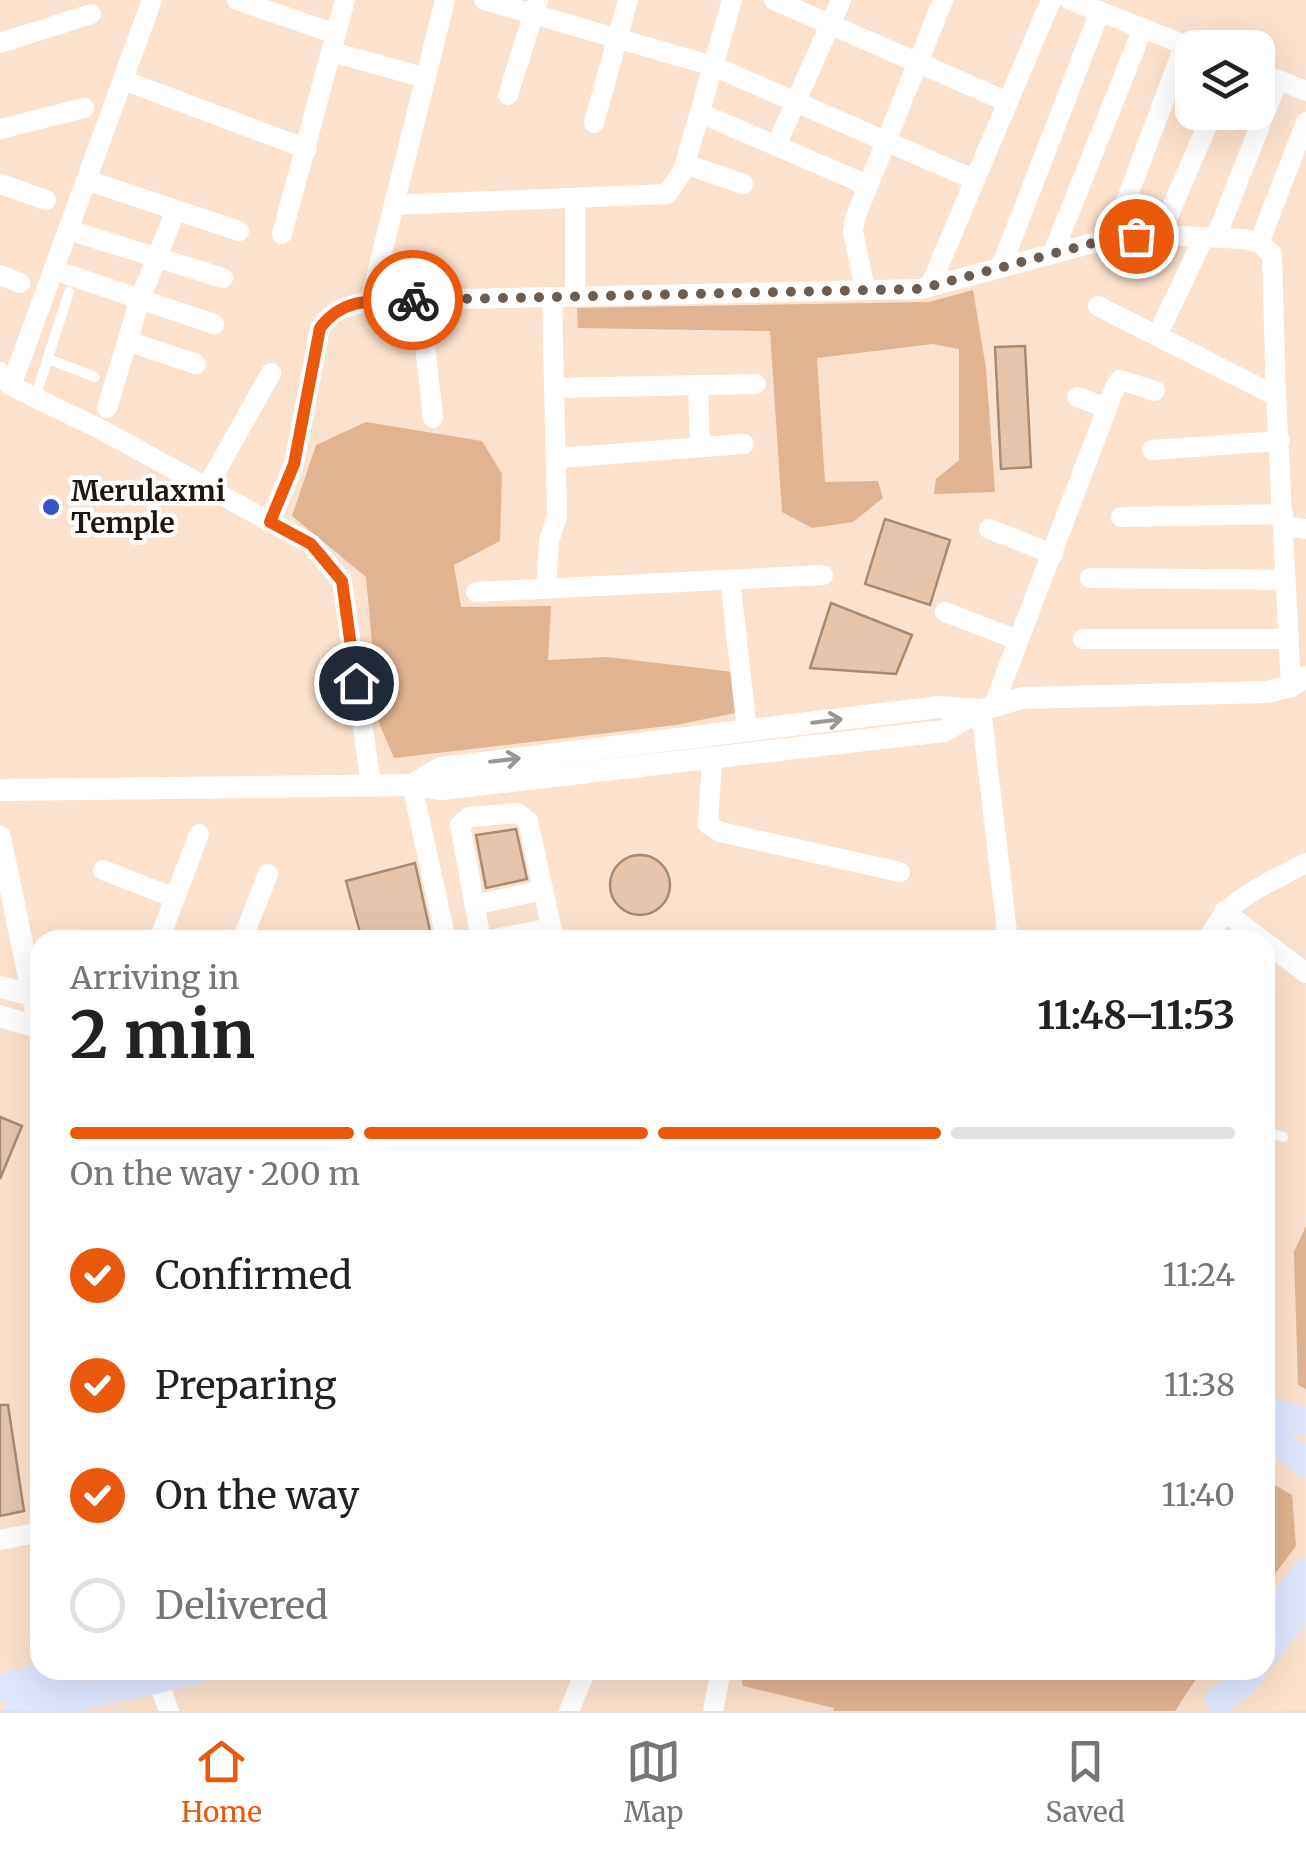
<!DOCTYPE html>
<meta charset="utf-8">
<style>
:root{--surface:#fff;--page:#f2f2f2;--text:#222;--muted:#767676;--line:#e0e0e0;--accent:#ea580c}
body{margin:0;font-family:Merriweather,serif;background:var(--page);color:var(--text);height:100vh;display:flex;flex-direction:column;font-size:38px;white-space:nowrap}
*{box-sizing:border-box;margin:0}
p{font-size:32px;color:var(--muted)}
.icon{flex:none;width:55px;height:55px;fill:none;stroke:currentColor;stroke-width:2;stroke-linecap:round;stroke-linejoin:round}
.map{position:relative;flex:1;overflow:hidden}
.details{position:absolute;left:30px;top:930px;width:1245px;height:750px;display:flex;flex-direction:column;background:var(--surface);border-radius:30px;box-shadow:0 10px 40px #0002}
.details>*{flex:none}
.tools{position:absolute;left:1175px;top:30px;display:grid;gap:20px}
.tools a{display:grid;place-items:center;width:100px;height:100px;border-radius:20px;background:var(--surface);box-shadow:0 10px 40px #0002;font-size:50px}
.pin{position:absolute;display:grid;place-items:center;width:85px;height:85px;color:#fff;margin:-42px;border:5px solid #fff;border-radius:50%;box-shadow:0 2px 10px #0007}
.courier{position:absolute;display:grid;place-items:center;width:100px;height:100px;margin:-50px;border:8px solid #ea580c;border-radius:50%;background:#fff;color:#222;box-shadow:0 2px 12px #0007}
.overview em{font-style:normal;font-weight:700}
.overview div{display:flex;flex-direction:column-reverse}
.overview{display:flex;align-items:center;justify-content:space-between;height:170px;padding:0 40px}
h1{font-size:65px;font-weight:700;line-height:75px}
.bar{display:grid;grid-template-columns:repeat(4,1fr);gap:15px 10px;align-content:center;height:120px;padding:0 40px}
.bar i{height:12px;border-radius:8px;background:var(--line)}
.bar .selected{background:var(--accent)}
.bar p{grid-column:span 4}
ol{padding:0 40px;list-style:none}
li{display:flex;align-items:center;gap:30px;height:110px}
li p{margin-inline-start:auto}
li .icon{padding:10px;border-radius:50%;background:var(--accent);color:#fff;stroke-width:4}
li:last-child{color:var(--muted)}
li i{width:55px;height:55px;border:5px solid var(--line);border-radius:50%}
.menu{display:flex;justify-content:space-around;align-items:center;height:140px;border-top:2px solid var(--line);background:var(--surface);font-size:28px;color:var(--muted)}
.menu a{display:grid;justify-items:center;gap:5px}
.menu .selected{color:var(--accent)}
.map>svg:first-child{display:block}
.green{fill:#e0b490}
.building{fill:#e4c5ac;stroke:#a88b74;stroke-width:2.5}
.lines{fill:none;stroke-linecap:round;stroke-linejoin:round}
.service{stroke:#fff;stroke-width:10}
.minor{stroke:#fff;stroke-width:20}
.tertiary{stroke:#fff;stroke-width:22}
.secondary{stroke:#dfe7ff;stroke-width:28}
.oneway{stroke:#9b9692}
.done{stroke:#6d5d51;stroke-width:10;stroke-dasharray:0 18}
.route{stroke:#ea580c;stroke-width:12}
.poi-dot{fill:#3953c5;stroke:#fff;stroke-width:4}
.labels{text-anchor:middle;stroke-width:9;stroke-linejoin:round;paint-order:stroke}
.poi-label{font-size:28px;font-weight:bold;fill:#21160d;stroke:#fff;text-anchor:start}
</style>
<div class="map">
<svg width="1306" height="1711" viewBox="0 0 1306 1711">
<rect width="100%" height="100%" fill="#fbe2ce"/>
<g class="green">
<path d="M973 290 986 368 995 492 934 494 936 479 959 460V349L933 344 817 358 825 482 878 481 883 498 853 522 812 528 782 512 770 331 578 328 577 308 929 302Z"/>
<path d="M366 422 482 441 502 474 500 541 454 565 461 607 551 606 548 660 607 657 733 672 735 713 676 725 394 758 379 723 366 577 292 516 316 445Z"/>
<path d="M1306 1226V1389L1298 1385 1294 1252Z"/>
<path d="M1265 1479 1292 1495 1296 1546 1265 1587Z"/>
<path d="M740 1670H1202L1175 1711H833L834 1708 743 1686Z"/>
</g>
<g class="building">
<path d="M1025 346 1031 467 1001 469 995 347Z"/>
<path d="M885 519 950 540 930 605 865 584Z"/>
<path d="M831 603 912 635 896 674 810 668Z"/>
<path d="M516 829 527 879 486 888 476 835Z"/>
<circle cx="640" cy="885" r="30"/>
<path d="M415 863 432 940H362L346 881Z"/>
<path d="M0 1117 22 1126 0 1179Z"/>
<path d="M0 1405H8L24 1511 0 1516Z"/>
</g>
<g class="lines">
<g class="service">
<path d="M48 359 95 377"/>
<path d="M35 398 69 292"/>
<path d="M1265 1131 1283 1137"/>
</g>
<g class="minor">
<path d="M237 0 336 34"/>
<path d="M484 0 713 66 975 180"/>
<path d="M774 0 1008 102"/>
<path d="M1070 0 1193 48"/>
<path d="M0 43 91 14"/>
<path d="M332 52 426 78"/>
<path d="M1258 72 1306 91"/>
<path d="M123 80 307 149"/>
<path d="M508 95 538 0"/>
<path d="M700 113 867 185"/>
<path d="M594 123 628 0"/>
<path d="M0 129 84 108"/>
<path d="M776 146 841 0"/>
<path d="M685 164 743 184"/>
<path d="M86 180 239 231"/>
<path d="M0 184 46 200"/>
<path d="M394 205 667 194 683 171 732 0"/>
<path d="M176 210 140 299 214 324"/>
<path d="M68 230 223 278"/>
<path d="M282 234 345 0"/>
<path d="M1160 235 1213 112"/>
<path d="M1216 237 1278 80"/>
<path d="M1112 238 1185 44"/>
<path d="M1259 243 1306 122"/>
<path d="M1053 253 1143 28"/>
<path d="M1001 267 1100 11"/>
<path d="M54 270 140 299 107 408"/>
<path d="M0 275 20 283"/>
<path d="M930 286 1051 0"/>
<path d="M865 290 853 231 855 218 943 0"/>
<path d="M575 297V199"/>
<path d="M420 300 433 418"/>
<path d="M370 301 445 0"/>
<path d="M1098 306 1276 396"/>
<path d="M1157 336 1204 237"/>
<path d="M127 341 196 364"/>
<path d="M0 372 11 386 100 429 311 544 342 581 371 785"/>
<path d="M698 385 700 447"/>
<path d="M11 386 152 0"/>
<path d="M555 388 756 384"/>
<path d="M1077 397 1107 408"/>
<path d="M1152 450 1280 441"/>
<path d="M558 458 744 444"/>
<path d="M207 487 271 373"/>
<path d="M1121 517 1283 514"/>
<path d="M270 522 294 464 320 328C334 308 347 306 370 301L921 289 1112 238 1160 235 1244 239 1259 243 1272 254 1276 396 1291 686"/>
<path d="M1284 526 1306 529"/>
<path d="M989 529 1053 554"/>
<path d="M1090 578 1286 580"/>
<path d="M730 579 747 731"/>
<path d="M546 589 549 541 557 516 552 297"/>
<path d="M476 592 823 575"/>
<path d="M945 612 1018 640"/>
<path d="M1083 639H1289"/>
<path d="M993 707 1116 385 1120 380 1155 391"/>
<path d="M981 710 1008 940"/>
<path d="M712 758 708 824 720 832 900 872"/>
<path d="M412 785 446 940"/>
<path d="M103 870 175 898"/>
<path d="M474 905 543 890"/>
<path d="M1224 911 1262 940"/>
<path d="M159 940 199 834"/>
<path d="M242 940 268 874"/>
<path d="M481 940 460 825 469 817 518 813 528 821 554 940"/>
<path d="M489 940 551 928"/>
<path d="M1208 940C1225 898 1268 884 1306 863"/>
<path d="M1265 942 1306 973"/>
<path d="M0 1540 40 1532"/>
<path d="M157 1679 169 1711"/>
<path d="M569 1711 586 1670"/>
<path d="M713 1711 721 1670"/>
</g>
<g class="tertiary">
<path d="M412 785 441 768 939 707 980 710"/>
<path d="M0 790 412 785 442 789 944 731 981 710 1022 698 1267 692 1291 686 1306 677"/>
<path d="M0 837 40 1031"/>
<path d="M0 987 40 997"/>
<path d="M0 1016 40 1028"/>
</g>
<g class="secondary">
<path d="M1265 1411 1306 1422"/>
<path d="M1265 1439 1278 1441 1306 1464"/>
<path d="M1278 1609 1306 1572"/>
<path d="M1265 1654 1306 1599"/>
<path d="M0 1688 73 1670"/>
<path d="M1219 1700 1243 1683 1253 1670"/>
<path d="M18 1711 197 1670"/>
</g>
</g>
<defs><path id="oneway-shaft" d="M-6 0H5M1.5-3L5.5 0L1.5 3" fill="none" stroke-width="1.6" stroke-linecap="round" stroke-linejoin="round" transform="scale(2.5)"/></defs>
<g class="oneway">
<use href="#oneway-shaft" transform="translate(827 721) rotate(-7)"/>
<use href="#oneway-shaft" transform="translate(505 760) rotate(-7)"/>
</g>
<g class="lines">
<path class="done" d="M413 300 920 289 1112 238 1136 236"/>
<path class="route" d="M356 683 342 581 311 544 270 522 294 464 320 328C344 296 376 301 413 300"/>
</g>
<circle class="poi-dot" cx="51" cy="507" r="10"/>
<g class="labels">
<g class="poi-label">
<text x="71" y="501">Merulaxmi<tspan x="71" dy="32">Temple</tspan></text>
</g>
</g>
</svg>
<div class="tools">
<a><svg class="icon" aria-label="layers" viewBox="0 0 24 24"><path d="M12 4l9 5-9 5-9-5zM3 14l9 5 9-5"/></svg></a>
</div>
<div class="pin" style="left:1136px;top:236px;background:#ea580c"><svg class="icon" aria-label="bag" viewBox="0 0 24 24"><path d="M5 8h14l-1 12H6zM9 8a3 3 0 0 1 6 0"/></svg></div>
<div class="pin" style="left:356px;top:683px;background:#1f2937"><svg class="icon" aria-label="home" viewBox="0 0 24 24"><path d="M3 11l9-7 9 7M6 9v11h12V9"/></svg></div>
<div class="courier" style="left:413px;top:300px"><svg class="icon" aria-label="bike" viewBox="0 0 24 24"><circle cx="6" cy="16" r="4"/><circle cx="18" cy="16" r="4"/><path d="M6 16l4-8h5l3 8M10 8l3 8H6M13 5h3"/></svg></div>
<section class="details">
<div class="overview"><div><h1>2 min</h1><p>Arriving in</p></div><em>11:48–11:53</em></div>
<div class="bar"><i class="selected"></i><i class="selected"></i><i class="selected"></i><i></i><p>On the way · 200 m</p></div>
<ol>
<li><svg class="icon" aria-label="check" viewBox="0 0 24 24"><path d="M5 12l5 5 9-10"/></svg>Confirmed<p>11:24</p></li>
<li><svg class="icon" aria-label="check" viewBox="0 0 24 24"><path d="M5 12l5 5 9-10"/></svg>Preparing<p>11:38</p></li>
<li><svg class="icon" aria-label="check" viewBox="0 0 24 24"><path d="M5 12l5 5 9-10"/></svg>On the way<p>11:40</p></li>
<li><i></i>Delivered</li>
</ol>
</section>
</div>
<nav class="menu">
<a class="selected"><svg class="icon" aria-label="home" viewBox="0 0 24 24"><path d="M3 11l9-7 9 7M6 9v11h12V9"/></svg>Home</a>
<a><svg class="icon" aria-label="map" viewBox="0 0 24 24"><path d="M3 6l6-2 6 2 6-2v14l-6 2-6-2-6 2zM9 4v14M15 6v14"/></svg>Map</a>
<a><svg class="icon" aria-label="saved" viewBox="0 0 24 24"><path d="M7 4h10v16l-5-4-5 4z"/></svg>Saved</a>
</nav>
